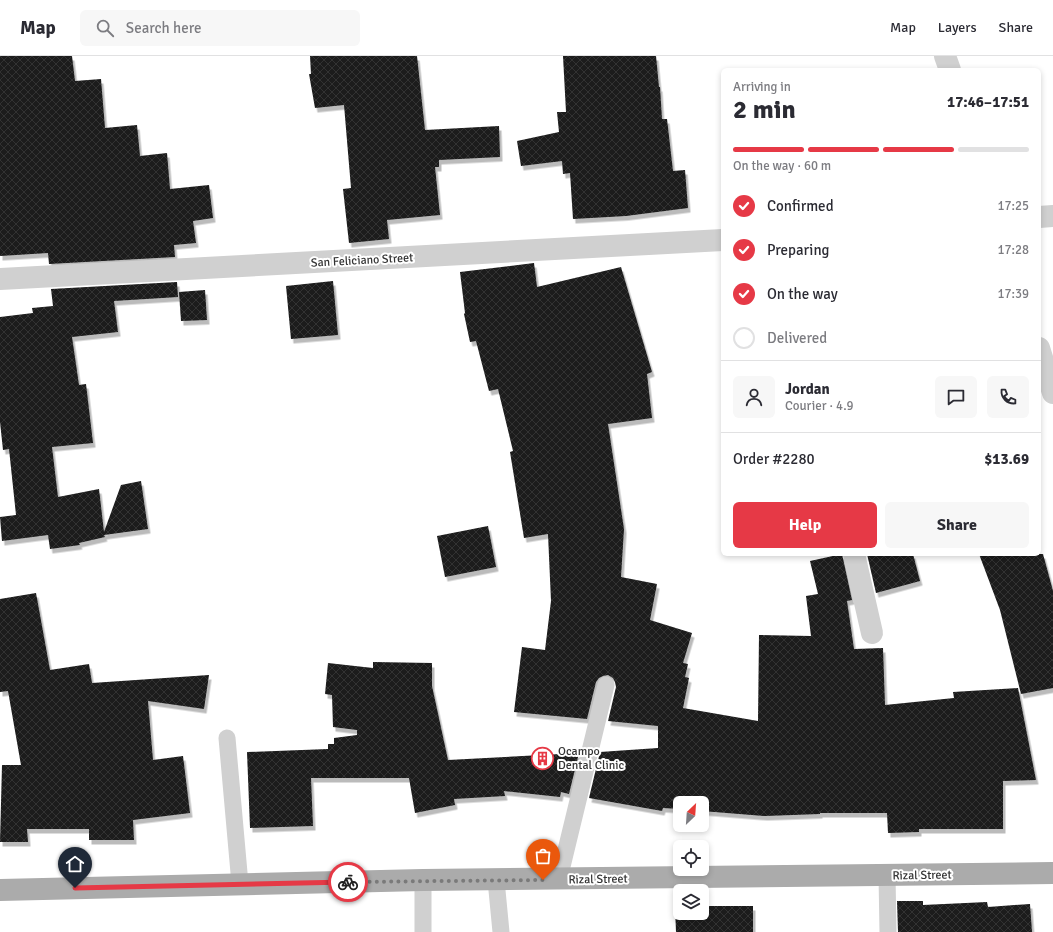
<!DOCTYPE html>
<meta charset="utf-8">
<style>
:root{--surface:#fff;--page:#f7f7f7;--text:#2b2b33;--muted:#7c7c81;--line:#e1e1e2;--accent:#e63946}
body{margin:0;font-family:Signika,sans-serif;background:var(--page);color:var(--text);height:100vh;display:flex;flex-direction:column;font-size:15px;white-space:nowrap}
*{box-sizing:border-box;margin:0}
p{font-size:13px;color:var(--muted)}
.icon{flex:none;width:22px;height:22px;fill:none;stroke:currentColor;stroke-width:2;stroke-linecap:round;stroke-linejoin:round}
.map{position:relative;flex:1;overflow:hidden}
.panel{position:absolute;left:721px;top:12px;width:320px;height:488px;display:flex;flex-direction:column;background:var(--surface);border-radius:6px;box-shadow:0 2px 6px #0003}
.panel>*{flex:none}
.needle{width:26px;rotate:25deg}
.controls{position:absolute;left:673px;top:740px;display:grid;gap:8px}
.controls a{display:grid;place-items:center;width:36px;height:36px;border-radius:6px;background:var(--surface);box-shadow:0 2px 6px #0003;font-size:20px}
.pin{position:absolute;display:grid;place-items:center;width:34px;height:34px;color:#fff;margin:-41px -17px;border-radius:50% 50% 50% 0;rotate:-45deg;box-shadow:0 0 4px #0007}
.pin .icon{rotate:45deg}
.courier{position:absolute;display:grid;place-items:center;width:40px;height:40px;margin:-20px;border:3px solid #e63946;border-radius:50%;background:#fff;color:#222;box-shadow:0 1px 5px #0007}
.overview em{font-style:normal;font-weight:700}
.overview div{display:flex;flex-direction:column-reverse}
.overview{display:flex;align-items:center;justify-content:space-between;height:68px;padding:0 12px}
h1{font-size:26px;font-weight:700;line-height:30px}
.bar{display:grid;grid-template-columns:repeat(4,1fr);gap:6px 4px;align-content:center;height:48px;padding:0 12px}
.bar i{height:5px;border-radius:3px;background:var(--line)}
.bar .selected{background:var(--accent)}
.bar p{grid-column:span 4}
.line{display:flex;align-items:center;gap:10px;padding:0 12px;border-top:1px solid var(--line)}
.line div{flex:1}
.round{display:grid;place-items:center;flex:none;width:42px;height:42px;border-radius:6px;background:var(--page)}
ol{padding:0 12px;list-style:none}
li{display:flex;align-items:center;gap:12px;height:44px}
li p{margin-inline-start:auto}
li .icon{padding:4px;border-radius:50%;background:var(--accent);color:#fff;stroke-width:4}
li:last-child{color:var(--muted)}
li i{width:22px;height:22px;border:2px solid var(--line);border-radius:50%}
.primary-button{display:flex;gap:8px;margin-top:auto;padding:8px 12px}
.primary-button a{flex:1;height:46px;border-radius:6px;background:var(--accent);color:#fff;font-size:16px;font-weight:700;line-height:46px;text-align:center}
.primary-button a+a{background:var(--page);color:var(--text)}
header{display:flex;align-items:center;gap:24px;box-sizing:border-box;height:56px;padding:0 20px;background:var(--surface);border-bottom:1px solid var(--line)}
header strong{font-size:19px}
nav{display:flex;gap:22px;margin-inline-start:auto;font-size:14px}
.search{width:280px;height:36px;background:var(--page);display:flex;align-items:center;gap:10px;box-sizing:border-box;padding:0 14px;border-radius:6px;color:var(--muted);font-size:15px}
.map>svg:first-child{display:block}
.building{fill:url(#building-cross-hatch);filter:url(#shadow)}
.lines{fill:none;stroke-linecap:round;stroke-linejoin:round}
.lane{stroke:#d0d0d0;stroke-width:17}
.street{stroke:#d0d0d0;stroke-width:22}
.primary{stroke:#ababab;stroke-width:22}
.done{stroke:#7a7a7a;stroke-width:4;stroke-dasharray:0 7.2}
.route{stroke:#e63946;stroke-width:5}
.labels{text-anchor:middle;stroke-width:4;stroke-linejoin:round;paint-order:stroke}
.street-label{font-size:12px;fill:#333;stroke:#fff}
.poi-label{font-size:12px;fill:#333;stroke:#fff;text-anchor:start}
</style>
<header>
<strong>Map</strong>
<div class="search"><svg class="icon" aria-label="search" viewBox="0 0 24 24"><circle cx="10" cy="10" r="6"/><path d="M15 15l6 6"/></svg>Search here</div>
<nav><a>Map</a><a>Layers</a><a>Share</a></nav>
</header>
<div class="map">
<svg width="1053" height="876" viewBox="0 0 1053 876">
<defs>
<pattern id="building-cross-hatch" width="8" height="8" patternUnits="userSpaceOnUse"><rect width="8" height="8" fill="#1a1a1a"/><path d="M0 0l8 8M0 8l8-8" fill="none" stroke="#333"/></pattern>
<filter id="shadow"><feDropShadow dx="2.5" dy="4.5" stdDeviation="0" flood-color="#0004"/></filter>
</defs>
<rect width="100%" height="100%" fill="#fff"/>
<g class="building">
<path d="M0 0H72L75 25 101 23 105 72 137 69 140 100 167 97 170 133 209 129 213 162 193 165 196 187 174 189 175 201 49 208 48 197 0 200Z"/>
<path d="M310 0H417L425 74 499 70 500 101 439 104V111H435L440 159 387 164 389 183 349 187 343 133 351 132 344 49 315 52 309 18H311Z"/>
<path d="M563 0H656L659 31H660L662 63H667L673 115 685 114 688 152 626 160 573 163 570 117 563 118 562 105 521 110 517 85 559 76 557 56H566Z"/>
<path d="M534 207 537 231 621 211 652 316 647 318 652 362 608 368 624 473 621 521 657 528 650 564 692 577 683 607 688 608 685 621 689 622 683 652 758 665 759 579 811 580 806 540 818 538 810 505 842 498 852 544 847 545 854 593 883 592 885 649 954 642 953 636 1018 632 1036 724 1003 725V773H919V776L888 777 887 757H820V758L765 760 702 755V747H680V753L663 752 662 755 589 742 600 696 658 692V670L608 665 616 631 615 626 613 622 608 619 603 620 599 622 596 626 587 663 514 656 522 591 545 594 551 545 548 478 524 482 510 396 513 395 498 333 489 335 476 285 470 286 464 258 465 257 460 216Z"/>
<path d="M333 225 338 279 291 283 286 230Z"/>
<path d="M177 226 178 241 114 245 118 276 72 281 79 329 86 328 93 387 52 391 58 441 99 433 104 476 121 429 141 425 148 473 104 479 105 481 79 487 80 489 50 493 48 479 2 485 0 461 16 459 9 393 3 394 0 366V261L33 257 32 252 53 250 51 233Z"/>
<path d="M205 234 207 264 181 265 179 236Z"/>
<path d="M488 470 496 511 445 521 437 480Z"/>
<path d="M867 498H913L920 525 876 537Z"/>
<path d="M979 498H1043L1053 535V632L1021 638 1000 554Z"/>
<path d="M36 537 50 614 89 608 92 627 209 619 204 653 148 645 153 704 183 700 190 757 133 764 134 784H89V773H27L28 786H0L2 709H21L8 635 0 636V543Z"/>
<path d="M373 606 432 607V630L448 704 579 697 569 738 561 736 560 741 504 735 505 740 454 743 455 749 415 757 409 722H311L313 770 250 772 247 696 328 693V688H334V682L357 679V674L333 671 332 639 325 638 328 607 373 612Z"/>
<path d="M897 845H923V849L987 846 988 851 1030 848 1032 876H898Z"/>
<path d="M702 850H753V876H676L675 851H680V857H702Z"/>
</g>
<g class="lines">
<g class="lane">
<path d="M227 682 240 828"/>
<path d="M887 819 888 876"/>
<path d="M559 823 606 629"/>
<path d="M496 824 501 876"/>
<path d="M423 876V824"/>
</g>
<g class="street">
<path d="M945 0 950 14"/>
<path d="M1039 161 1053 160"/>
<path d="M0 223 723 184"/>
<path d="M1039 292 1053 337"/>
<path d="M854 498 872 577"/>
</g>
<path class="primary" d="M0 834 423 824 1053 817"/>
</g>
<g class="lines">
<path class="done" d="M348 826 543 824"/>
<path class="route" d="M75 832 348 826"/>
</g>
<defs>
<symbol id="building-ring" viewBox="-11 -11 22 22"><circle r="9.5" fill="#fff" stroke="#e63946" stroke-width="1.5"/><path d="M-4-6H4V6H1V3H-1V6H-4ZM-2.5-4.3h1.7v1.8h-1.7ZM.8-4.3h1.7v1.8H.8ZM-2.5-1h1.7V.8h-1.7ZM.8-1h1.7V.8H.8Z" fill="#e63946"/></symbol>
</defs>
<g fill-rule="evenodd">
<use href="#building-ring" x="530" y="690" width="25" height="25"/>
</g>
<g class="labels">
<g class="street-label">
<text transform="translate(362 204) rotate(-3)" y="4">San Feliciano Street</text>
<text transform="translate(922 819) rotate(-1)" y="4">Rizal Street</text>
<text transform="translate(598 823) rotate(-1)" y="4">Rizal Street</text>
</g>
<g class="poi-label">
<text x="558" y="699">Ocampo<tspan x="558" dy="14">Dental Clinic</tspan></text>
</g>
</g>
</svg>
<div class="controls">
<a><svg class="needle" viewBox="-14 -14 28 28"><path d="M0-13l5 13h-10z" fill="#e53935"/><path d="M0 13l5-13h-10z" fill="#7c7c81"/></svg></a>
<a><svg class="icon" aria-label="locate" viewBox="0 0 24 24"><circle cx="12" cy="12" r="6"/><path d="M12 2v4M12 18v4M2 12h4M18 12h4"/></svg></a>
<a><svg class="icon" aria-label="layers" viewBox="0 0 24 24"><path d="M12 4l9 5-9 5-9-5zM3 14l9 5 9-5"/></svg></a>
</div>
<div class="pin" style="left:543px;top:824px;background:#ea580c"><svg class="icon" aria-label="bag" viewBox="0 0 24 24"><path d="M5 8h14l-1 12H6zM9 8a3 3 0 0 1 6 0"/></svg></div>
<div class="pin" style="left:75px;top:832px;background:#1f2937"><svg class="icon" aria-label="home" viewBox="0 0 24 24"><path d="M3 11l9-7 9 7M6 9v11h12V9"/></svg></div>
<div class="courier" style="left:348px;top:826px"><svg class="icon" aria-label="bike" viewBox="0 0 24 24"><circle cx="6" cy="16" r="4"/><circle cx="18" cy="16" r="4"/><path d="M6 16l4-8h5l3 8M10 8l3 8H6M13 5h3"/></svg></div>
<section class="panel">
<div class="overview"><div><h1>2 min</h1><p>Arriving in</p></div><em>17:46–17:51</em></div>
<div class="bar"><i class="selected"></i><i class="selected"></i><i class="selected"></i><i></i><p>On the way · 60 m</p></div>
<ol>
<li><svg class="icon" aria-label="check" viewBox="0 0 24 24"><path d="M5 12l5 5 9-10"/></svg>Confirmed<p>17:25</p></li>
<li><svg class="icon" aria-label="check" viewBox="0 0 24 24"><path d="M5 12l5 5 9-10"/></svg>Preparing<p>17:28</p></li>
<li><svg class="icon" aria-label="check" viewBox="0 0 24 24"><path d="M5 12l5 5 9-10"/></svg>On the way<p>17:39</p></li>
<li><i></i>Delivered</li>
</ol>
<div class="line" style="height:72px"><a class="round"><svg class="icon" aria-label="person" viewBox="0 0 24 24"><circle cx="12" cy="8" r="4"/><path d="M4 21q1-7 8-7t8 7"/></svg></a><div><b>Jordan</b><p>Courier · 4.9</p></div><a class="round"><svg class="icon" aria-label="chat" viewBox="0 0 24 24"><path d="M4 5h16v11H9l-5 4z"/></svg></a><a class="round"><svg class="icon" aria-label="phone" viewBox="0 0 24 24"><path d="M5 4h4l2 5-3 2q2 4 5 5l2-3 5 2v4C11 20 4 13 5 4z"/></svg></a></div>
<div class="line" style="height:52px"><div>Order #2280</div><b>$13.69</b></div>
<div class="primary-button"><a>Help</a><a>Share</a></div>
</section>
</div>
